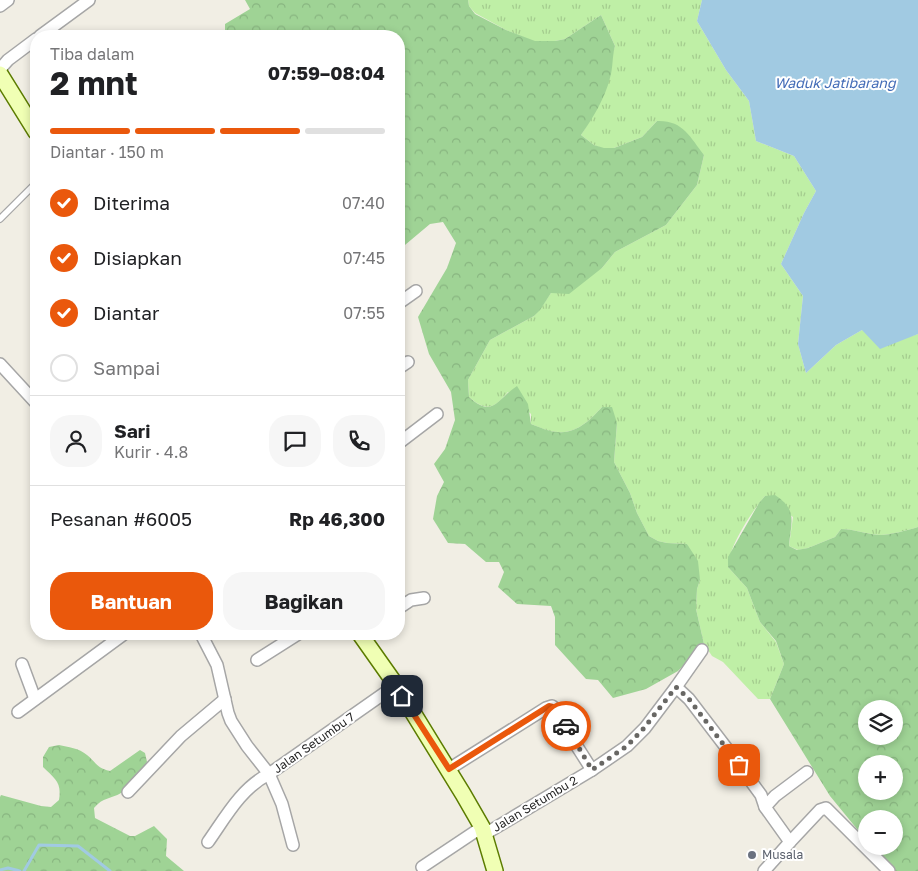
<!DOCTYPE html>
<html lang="id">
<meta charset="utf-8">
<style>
:root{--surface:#fff;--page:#f6f6f6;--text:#202124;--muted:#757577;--line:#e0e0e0;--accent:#ea580c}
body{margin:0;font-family:"Golos Text",sans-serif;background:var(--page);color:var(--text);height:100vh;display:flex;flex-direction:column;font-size:19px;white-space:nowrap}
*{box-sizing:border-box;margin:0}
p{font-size:16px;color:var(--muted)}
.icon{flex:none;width:28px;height:28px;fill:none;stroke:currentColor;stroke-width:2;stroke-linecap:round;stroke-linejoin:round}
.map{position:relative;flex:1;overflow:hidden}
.sheet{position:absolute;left:30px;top:30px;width:375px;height:610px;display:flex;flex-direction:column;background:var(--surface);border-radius:20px;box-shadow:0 2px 8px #0003}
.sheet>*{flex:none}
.tools{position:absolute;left:858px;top:700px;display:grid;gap:10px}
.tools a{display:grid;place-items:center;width:45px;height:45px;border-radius:50%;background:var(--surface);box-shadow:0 2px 8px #0003;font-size:25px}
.pin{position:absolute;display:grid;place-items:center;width:42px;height:42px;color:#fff;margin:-21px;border-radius:10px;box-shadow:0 2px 8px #0006}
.courier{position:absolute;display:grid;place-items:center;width:50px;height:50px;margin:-25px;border:4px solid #ea580c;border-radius:50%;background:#fff;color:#222;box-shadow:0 1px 6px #0007}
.headline em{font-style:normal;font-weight:700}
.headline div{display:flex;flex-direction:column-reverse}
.headline{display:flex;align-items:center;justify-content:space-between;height:85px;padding:0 20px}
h1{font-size:32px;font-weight:700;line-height:38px}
.bar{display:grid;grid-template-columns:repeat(4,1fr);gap:8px 5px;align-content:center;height:60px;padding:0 20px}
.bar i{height:6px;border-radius:4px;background:var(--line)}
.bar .on{background:var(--accent)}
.bar p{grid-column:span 4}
.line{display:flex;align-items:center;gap:12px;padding:0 20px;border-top:1px solid var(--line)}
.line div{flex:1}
.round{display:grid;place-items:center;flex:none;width:52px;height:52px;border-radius:20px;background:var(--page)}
ol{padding:0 20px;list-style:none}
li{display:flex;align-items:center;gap:15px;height:55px}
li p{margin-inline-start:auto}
li .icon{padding:5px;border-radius:50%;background:var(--accent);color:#fff;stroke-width:4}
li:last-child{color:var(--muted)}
li i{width:28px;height:28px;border:2px solid var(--line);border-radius:50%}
.cta{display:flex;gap:10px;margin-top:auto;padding:10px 20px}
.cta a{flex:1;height:58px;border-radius:20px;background:var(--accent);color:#fff;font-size:20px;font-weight:700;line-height:58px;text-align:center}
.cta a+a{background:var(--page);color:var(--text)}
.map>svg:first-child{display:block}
.grass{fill:url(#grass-tufts)}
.forest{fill:url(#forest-crowns);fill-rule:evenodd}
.water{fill:#a1cae2}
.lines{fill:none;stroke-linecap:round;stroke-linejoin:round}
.stream{stroke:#a1cae2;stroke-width:3}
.lane-casing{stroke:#a6a6a6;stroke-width:8}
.street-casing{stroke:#a6a6a6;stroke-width:14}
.secondary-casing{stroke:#5c7c00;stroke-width:18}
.lane{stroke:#fff;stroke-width:5.5}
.street{stroke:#fff;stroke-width:11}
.secondary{stroke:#f0ffb4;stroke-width:15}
.done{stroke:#686764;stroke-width:5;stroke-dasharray:0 9}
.route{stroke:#ea580c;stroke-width:6}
.worship-dot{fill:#6b7280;stroke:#fff;stroke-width:2}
.labels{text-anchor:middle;stroke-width:4;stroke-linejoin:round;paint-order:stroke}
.street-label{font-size:12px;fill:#1f1f1f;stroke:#fff}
.worship-label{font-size:12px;fill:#5b616d;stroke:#fff;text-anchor:start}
.water-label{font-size:14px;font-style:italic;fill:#436cb7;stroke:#fff}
</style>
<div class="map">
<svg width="918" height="871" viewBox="0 0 918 871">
<defs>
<pattern id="grass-tufts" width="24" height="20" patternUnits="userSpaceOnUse" patternTransform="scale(1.25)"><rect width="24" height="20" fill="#bfefa6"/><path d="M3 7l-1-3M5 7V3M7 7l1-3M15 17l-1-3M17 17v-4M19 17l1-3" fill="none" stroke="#a4cc8e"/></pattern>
<pattern id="forest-crowns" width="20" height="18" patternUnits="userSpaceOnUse" patternTransform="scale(1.25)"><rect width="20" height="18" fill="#9fd395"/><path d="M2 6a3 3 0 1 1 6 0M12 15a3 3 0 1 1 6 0" fill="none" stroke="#88b580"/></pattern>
</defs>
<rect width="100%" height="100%" fill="#f1eee4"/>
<path class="grass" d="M468 0H702L697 21 726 70 749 101 756 141 794 156 816 191 804 213 781 264 803 296 798 344 806 373 836 345 862 330 905 338 918 334V527C909 530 889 535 880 535 866 534 854 529 841 529L835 537 808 548 798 550 789 546 793 517 765 496C752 511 728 548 728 567L747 588 760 622 776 642 784 664 770 699H758L723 662 712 656 704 644 696 609 697 589 700 580 687 544 667 543 658 541 649 536 637 513 630 493 614 462 617 423 602 407C591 419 577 434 558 432 549 432 539 427 531 424V414L508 392C494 409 486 412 469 397L468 380 490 340 534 316 540 309 551 293 602 268 615 252 666 225 697 185 704 155 657 121 642 137 614 148 604 149 594 145 581 135 586 127 610 77 612 56 615 46 601 15 565 39 555 41 535 42 506 30 475 13 469 6Z"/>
<g class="forest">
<path d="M245 0H468L469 6 475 14 506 30 535 41H555L565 39 601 15 615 46C612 57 613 68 610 78 605 98 593 118 581 135L594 145 604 148H614L642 137 657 121C683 120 690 137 704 155L697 185 666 225 615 252 602 268 569 294 551 293 540 310 534 316 490 340 468 380 469 397C493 419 497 399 517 386L528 404 531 424C539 427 550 432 558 432 577 434 591 419 602 407H612L617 423 614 462 630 493 637 513 649 536 658 541 667 543 687 544 698 561 700 580 697 589 696 609 704 644 678 671 646 689 613 698 598 680 586 679 555 645V617L551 606 517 604 498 587 504 572 499 562H486L465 544 448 543 433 519 437 496 444 482 434 464 445 449 455 420 451 392 429 354 418 317 447 268 456 243 443 222 430 224 399 250V36H227L225 35V24L250 9Z"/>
<path d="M775 495C798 510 791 522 789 546L797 550 808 548 835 537 841 529C854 529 866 534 880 535 889 535 909 530 918 527V871H892L872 846H894V819H866V840L830 796 770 699 784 664 776 641 760 622 747 588 728 567V557L759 503 765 496ZM866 709H894V736H866ZM866 764H894V791H866Z"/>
<path d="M59 745C68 747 79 748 87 755 97 763 96 768 110 771L140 750 145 753 147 762C141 773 132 785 121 793 111 799 103 797 94 808L95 818 130 836H135L154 826 167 839 166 856 184 871H0V797L1 795 41 806 51 807 59 800C62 782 55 779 43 767V757L49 747Z"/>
</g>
<path class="water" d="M702 0H918V334L880 349 862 330 836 345 806 373 798 344 803 296 781 264 804 213 816 191 794 156 756 141 749 101 726 70 697 21Z"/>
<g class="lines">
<g class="stream">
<path d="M0 870 8 868 20 871"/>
<path d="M24 871 39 845 78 846 110 871"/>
</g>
<defs>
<path id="lane" d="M0 219 36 183"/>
<g id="street">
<path d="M0 6 8 0"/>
<path d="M40 36 89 0"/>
<path d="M0 69 8 60 36 39"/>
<path d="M399 303 416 291"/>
<path d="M0 364 36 403"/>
<path d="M399 368 408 362"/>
<path d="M399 443 437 414"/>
<path d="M399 608 411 600 424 598"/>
<path d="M201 634 217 665 228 713 231 721 247 746 269 774C241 788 225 818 208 842"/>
<path d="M257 660 298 634"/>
<path d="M22 664 35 699"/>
<path d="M676 687 702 650"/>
<path d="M18 712 124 634"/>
<path d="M449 769 546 708 552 706 558 711 571 737 592 770"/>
<path d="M128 792 181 736 225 699"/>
<path d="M765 807 775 796 807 772"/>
<path d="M485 834 592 770 627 746 645 728 676 687 689 699 728 750 761 795 765 807 790 842 764 871"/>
<path d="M790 842 820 810 826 808 889 871"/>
<path d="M293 845 282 804 269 774 396 685"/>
<path d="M422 867 482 827"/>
</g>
<g id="secondary">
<path d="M0 74 36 132"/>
<path d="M360 634 396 685 463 794 482 827 495 871"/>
</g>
</defs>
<use href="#lane" class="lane-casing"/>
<use href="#street" class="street-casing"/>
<use href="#secondary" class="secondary-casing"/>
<use href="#lane" class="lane"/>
<use href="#street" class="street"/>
<use href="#secondary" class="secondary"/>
</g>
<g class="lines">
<path class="done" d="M566 726 592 770 627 746 644 728 676 687 689 699 739 765"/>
<path class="route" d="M402 696 449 769 549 706C559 707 562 718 566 726"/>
</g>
<circle class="worship-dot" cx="752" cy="855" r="5"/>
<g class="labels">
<g class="street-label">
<text transform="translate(314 743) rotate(-35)" y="4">Jalan Setumbu 7</text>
<text transform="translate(535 804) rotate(-31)" y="4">Jalan Setumbu 2</text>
</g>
<g class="worship-label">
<text x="762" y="859">Musala</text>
</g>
<g class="water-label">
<text x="835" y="88">Waduk Jatibarang</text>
</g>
</g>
</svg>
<div class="tools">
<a><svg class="icon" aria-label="layers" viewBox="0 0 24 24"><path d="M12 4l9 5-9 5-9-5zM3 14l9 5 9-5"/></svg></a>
<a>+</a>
<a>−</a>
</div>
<div class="pin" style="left:739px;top:765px;background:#ea580c"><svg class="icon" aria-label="bag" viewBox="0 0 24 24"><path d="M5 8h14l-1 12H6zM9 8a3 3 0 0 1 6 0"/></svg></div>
<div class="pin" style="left:402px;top:696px;background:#1f2937"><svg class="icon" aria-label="home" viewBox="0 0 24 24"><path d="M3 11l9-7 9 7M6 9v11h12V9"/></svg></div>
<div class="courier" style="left:566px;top:726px"><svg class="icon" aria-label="car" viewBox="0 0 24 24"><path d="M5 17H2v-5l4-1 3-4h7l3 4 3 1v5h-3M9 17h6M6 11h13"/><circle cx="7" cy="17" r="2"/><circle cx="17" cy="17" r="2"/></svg></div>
<section class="sheet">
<div class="headline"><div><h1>2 mnt</h1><p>Tiba dalam</p></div><em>07:59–08:04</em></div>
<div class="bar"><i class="on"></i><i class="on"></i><i class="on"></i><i></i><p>Diantar · 150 m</p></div>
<ol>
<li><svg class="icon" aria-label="check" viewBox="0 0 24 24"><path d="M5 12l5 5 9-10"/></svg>Diterima<p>07:40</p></li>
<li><svg class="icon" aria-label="check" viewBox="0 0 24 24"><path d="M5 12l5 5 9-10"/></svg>Disiapkan<p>07:45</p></li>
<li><svg class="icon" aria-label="check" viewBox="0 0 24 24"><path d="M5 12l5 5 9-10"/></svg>Diantar<p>07:55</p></li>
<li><i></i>Sampai</li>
</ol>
<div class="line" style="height:90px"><a class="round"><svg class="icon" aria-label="person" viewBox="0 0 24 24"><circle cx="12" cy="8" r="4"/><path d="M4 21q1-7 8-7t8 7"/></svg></a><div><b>Sari</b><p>Kurir · 4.8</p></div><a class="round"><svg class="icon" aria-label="chat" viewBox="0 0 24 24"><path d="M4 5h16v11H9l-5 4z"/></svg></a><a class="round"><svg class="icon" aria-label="phone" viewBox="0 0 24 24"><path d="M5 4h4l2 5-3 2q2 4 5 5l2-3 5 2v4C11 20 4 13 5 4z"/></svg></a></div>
<div class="line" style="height:65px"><div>Pesanan #6005</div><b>Rp 46,300</b></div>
<div class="cta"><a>Bantuan</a><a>Bagikan</a></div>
</section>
</div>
